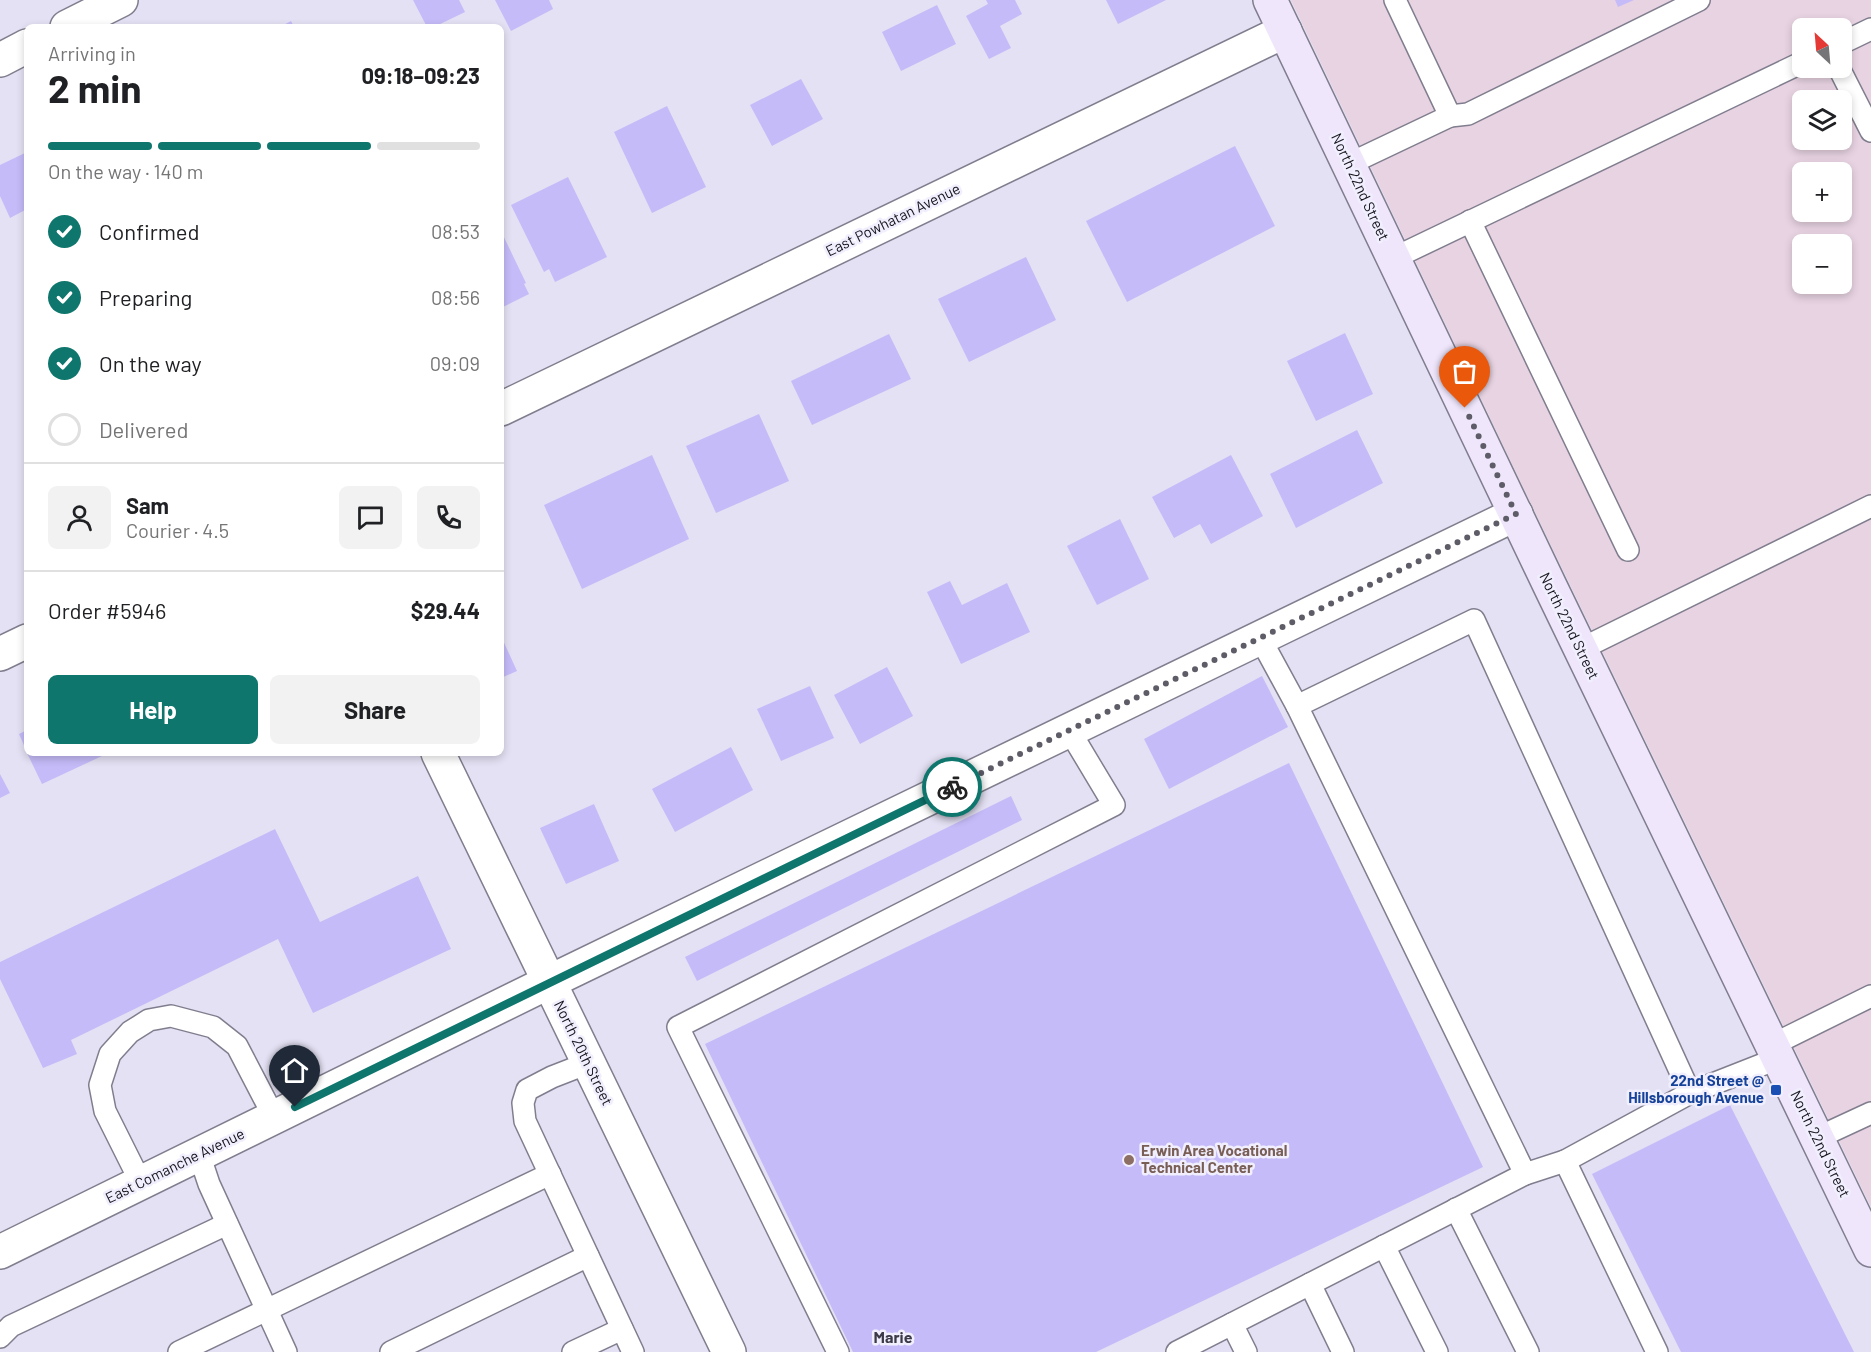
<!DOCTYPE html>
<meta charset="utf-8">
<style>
:root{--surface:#fff;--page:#f2f2f2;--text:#202124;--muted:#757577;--line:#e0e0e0;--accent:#0f766e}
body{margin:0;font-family:Barlow,sans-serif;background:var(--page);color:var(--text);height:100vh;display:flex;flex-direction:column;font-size:22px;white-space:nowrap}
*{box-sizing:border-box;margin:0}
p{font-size:20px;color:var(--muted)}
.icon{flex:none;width:33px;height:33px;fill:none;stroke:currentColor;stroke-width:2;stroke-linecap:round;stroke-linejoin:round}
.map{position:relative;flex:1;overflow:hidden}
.drawer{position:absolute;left:24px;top:24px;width:480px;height:732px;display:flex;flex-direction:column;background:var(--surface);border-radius:9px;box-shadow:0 3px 9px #0003}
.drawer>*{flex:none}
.needle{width:39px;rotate:334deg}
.controls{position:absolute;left:1792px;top:18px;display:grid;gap:12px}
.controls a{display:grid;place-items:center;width:60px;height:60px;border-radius:9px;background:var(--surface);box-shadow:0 3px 9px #0003;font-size:30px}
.pin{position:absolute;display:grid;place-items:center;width:51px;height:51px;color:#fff;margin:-62px -26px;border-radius:50% 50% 50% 0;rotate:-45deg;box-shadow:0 0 6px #0007}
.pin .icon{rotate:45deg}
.courier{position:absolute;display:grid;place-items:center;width:60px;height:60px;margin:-30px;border:4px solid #0f766e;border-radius:50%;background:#fff;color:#222;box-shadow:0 2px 8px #0007}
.summary em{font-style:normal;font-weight:700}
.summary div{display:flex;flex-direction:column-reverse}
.summary{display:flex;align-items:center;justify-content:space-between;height:102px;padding:0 24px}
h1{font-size:39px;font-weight:700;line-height:45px}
.bar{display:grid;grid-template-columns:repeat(4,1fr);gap:9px 6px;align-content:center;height:72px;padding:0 24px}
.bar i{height:8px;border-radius:4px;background:var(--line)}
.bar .on{background:var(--accent)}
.bar p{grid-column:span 4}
.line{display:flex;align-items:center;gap:15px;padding:0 24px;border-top:2px solid var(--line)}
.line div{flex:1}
.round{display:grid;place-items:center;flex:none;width:63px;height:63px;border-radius:9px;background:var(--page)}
ol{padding:0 24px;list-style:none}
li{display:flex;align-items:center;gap:18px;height:66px}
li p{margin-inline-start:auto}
li .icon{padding:6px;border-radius:50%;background:var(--accent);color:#fff;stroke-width:4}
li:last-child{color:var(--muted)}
li i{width:33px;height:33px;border:3px solid var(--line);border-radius:50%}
.cta{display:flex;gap:12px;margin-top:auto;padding:12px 24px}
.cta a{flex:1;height:69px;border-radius:9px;background:var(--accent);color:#fff;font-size:24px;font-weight:700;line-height:69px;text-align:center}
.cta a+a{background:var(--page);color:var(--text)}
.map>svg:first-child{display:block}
.commercial{fill:#e8d3e2;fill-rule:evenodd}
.building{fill:#c5bbf8}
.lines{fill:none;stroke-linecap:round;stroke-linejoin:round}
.lane-casing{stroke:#807e8e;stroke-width:24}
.street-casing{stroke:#807e8e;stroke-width:36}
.secondary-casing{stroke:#807e8e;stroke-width:36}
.lane{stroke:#fff;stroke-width:21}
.street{stroke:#fff;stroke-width:33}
.secondary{stroke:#efe6fc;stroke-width:33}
.done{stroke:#5d5c67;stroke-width:6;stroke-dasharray:0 10.8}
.route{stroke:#0f766e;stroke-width:8}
.transit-dot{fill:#1a4fb4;stroke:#f1effe;stroke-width:2}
.education-dot{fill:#8d6e63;stroke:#f1effe;stroke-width:2}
.labels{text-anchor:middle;stroke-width:5;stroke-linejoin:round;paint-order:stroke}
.street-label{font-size:15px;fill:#15141b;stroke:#f1effe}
.transit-label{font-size:15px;font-weight:bold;fill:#164399;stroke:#f1effe;text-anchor:end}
.education-label{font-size:15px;font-weight:bold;fill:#785e54;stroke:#f1effe;text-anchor:start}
.neighbourhood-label{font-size:16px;font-weight:bold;fill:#3c3a49;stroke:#f1effe}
</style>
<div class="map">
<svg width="1871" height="1352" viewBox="0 0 1871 1352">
<rect width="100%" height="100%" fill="#e4e1f4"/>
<path class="commercial" d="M1291 0H1871V1207L1532 506ZM1803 28H1842V68H1803ZM1803 100H1842V140H1803ZM1803 172H1842V212H1803ZM1803 244H1842V284H1803Z"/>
<g class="building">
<path d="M413 0H459L465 12 434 27H427Z"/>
<path d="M495 0H549L553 9 511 31Z"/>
<path d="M986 0H1015L1022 14 1000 26 1011 48 989 59 966 16 988 4Z"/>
<path d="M1106 0H1166L1118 24Z"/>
<path d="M1615 0H1634L1618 7Z"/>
<path d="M937 5 956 44 901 71 882 32Z"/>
<path d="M291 21 294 27H280Z"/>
<path d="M801 79 823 119 772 146 750 105Z"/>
<path d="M667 106 706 187 652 213 614 132Z"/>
<path d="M1235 146 1275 226 1127 302 1086 221Z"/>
<path d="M27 152V209L10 218 0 196V165Z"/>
<path d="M568 177 607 257 555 282 549 269 544 272 511 205Z"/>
<path d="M501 231 526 283 524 284 529 294 501 308Z"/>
<path d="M1026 257 1056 320 969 362 938 299Z"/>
<path d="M1345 333 1373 394 1316 421 1287 361Z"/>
<path d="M889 334 911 379 812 425 791 381Z"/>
<path d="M759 414 789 481 716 513 686 446Z"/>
<path d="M1357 430 1383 483 1296 528 1270 474Z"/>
<path d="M652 455 689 539 582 589 544 505Z"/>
<path d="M1231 455 1263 516 1211 544 1200 524 1174 538 1152 497Z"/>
<path d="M1120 519 1149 579 1097 605 1067 546Z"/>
<path d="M950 581 962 605 1007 583 1030 632 961 664 927 592Z"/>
<path d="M501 636 517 671 501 678Z"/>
<path d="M887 667 913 716 860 744 834 695Z"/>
<path d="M1262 676 1288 727 1169 789 1144 739Z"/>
<path d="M810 686 834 738 781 761 757 709Z"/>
<path d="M27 730V752L19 734Z"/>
<path d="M731 747 753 790 675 832 652 789Z"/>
<path d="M27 753H101L102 756 42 784Z"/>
<path d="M1289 763 1483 1167 1096 1352H853L705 1044Z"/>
<path d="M0 774 10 793 0 798Z"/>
<path d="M1011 796 1022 820 697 981 685 957Z"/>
<path d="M594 804 619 861 566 884 540 828Z"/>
<path d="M275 829 320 922 418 876 451 949 313 1013 278 939 71 1040 77 1054 43 1068 0 979V962Z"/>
<path d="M1730 1105 1854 1352H1681L1592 1174Z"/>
</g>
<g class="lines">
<defs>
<g id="lane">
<path d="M1395 0 1450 116 1468 114 1699 0"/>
<path d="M1842 43 1871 29"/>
<path d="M1839 68 1871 131"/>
<path d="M1349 164 1450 116"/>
<path d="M1470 221 1628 550"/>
<path d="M1394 258 1803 62"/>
<path d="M1260 638 1297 706"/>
<path d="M1581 649 1871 506"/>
<path d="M1772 1045 1871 996"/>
<path d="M588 1063 552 1077 527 1090 523 1103 525 1121 633 1352"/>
<path d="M1817 1138 1871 1113"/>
<path d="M199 1154 209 1184 286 1352"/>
<path d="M1565 1161 1525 1174 1297 706 1474 620 1690 1093"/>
<path d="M141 1183 105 1111 100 1085 110 1054 130 1032 149 1020 171 1016 213 1027 237 1046 274 1117"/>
<path d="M1456 1209 1528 1352"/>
<path d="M1384 1246 1437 1352"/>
<path d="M1310 1284 1343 1352"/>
<path d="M1232 1324 1246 1352"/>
<path d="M0 1337 11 1326 227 1224"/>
<path d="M179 1352 550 1174"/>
<path d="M391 1352 588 1256"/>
<path d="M573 1352 622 1329"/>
<path d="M838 1352 678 1027 1114 805 1069 730"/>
<path d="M1177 1352 1525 1174"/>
<path d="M1657 1352 1565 1161 1690 1093 1779 1058"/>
</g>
<g id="street">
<path d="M67 27 121 0"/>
<path d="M0 60 27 46"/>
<path d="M501 409 1285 31"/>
<path d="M0 654 27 641"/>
<path d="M438 753 729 1352"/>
<path d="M0 1252 549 982 1516 514"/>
</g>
<path id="secondary" d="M1270 0 1550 586 1871 1250"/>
</defs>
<use href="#lane" class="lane-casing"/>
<use href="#street" class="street-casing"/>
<use href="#secondary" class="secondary-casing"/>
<use href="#lane" class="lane"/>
<use href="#street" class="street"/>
<use href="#secondary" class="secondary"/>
</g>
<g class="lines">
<path class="done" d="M952 787 1516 514 1465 408"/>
<path class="route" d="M295 1107 952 787"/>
</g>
<rect class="transit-dot" x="1770" y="1084" width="12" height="12" rx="3"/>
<circle class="education-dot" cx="1129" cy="1160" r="6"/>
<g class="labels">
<g class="street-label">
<text transform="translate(1360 187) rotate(65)" y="5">North 22nd Street</text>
<text transform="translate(893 220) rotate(-26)" y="5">East Powhatan Avenue</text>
<text transform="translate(1569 626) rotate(64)" y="5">North 22nd Street</text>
<text transform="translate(583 1053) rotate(64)" y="5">North 20th Street</text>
<text transform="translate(1820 1144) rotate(64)" y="5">North 22nd Street</text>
<text transform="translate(175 1166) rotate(-26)" y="5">East Comanche Avenue</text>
</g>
<g class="transit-label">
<text x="1764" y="1086">22nd Street @<tspan x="1764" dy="17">Hillsborough Avenue</tspan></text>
</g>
<g class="education-label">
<text x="1141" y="1156">Erwin Area Vocational<tspan x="1141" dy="17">Technical Center</tspan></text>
</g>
<g class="neighbourhood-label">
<text x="893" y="1343">Marie</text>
</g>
</g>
</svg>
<div class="controls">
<a><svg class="needle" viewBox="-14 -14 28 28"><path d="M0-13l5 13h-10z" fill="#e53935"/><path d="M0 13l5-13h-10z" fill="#757577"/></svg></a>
<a><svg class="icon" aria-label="layers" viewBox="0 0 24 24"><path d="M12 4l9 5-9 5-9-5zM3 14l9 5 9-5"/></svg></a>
<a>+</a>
<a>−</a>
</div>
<div class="pin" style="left:1465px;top:408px;background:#ea580c"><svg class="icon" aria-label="bag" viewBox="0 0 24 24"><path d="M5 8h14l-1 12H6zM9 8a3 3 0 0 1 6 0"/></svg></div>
<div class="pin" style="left:295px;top:1107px;background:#1f2937"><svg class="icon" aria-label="home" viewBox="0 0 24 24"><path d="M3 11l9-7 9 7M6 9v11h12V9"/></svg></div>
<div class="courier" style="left:952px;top:787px"><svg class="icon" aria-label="bike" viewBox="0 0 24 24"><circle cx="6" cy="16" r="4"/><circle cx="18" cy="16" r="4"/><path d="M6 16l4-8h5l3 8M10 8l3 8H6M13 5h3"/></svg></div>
<section class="drawer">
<div class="summary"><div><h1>2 min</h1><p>Arriving in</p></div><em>09:18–09:23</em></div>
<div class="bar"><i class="on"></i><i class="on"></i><i class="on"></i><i></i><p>On the way · 140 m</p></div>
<ol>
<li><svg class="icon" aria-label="check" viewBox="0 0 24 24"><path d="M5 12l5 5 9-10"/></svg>Confirmed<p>08:53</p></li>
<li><svg class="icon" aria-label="check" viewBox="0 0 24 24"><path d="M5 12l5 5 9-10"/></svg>Preparing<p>08:56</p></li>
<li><svg class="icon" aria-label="check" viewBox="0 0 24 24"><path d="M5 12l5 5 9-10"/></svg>On the way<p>09:09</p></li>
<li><i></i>Delivered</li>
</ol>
<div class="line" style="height:108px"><a class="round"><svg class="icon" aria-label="person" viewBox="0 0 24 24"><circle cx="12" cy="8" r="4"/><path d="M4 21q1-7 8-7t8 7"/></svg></a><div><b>Sam</b><p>Courier · 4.5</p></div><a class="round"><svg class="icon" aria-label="chat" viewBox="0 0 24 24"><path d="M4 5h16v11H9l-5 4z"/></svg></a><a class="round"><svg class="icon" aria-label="phone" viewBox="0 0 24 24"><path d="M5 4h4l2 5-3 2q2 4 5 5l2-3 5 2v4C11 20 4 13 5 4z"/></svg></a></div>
<div class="line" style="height:78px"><div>Order #5946</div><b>$29.44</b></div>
<div class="cta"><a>Help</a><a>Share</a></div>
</section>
</div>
